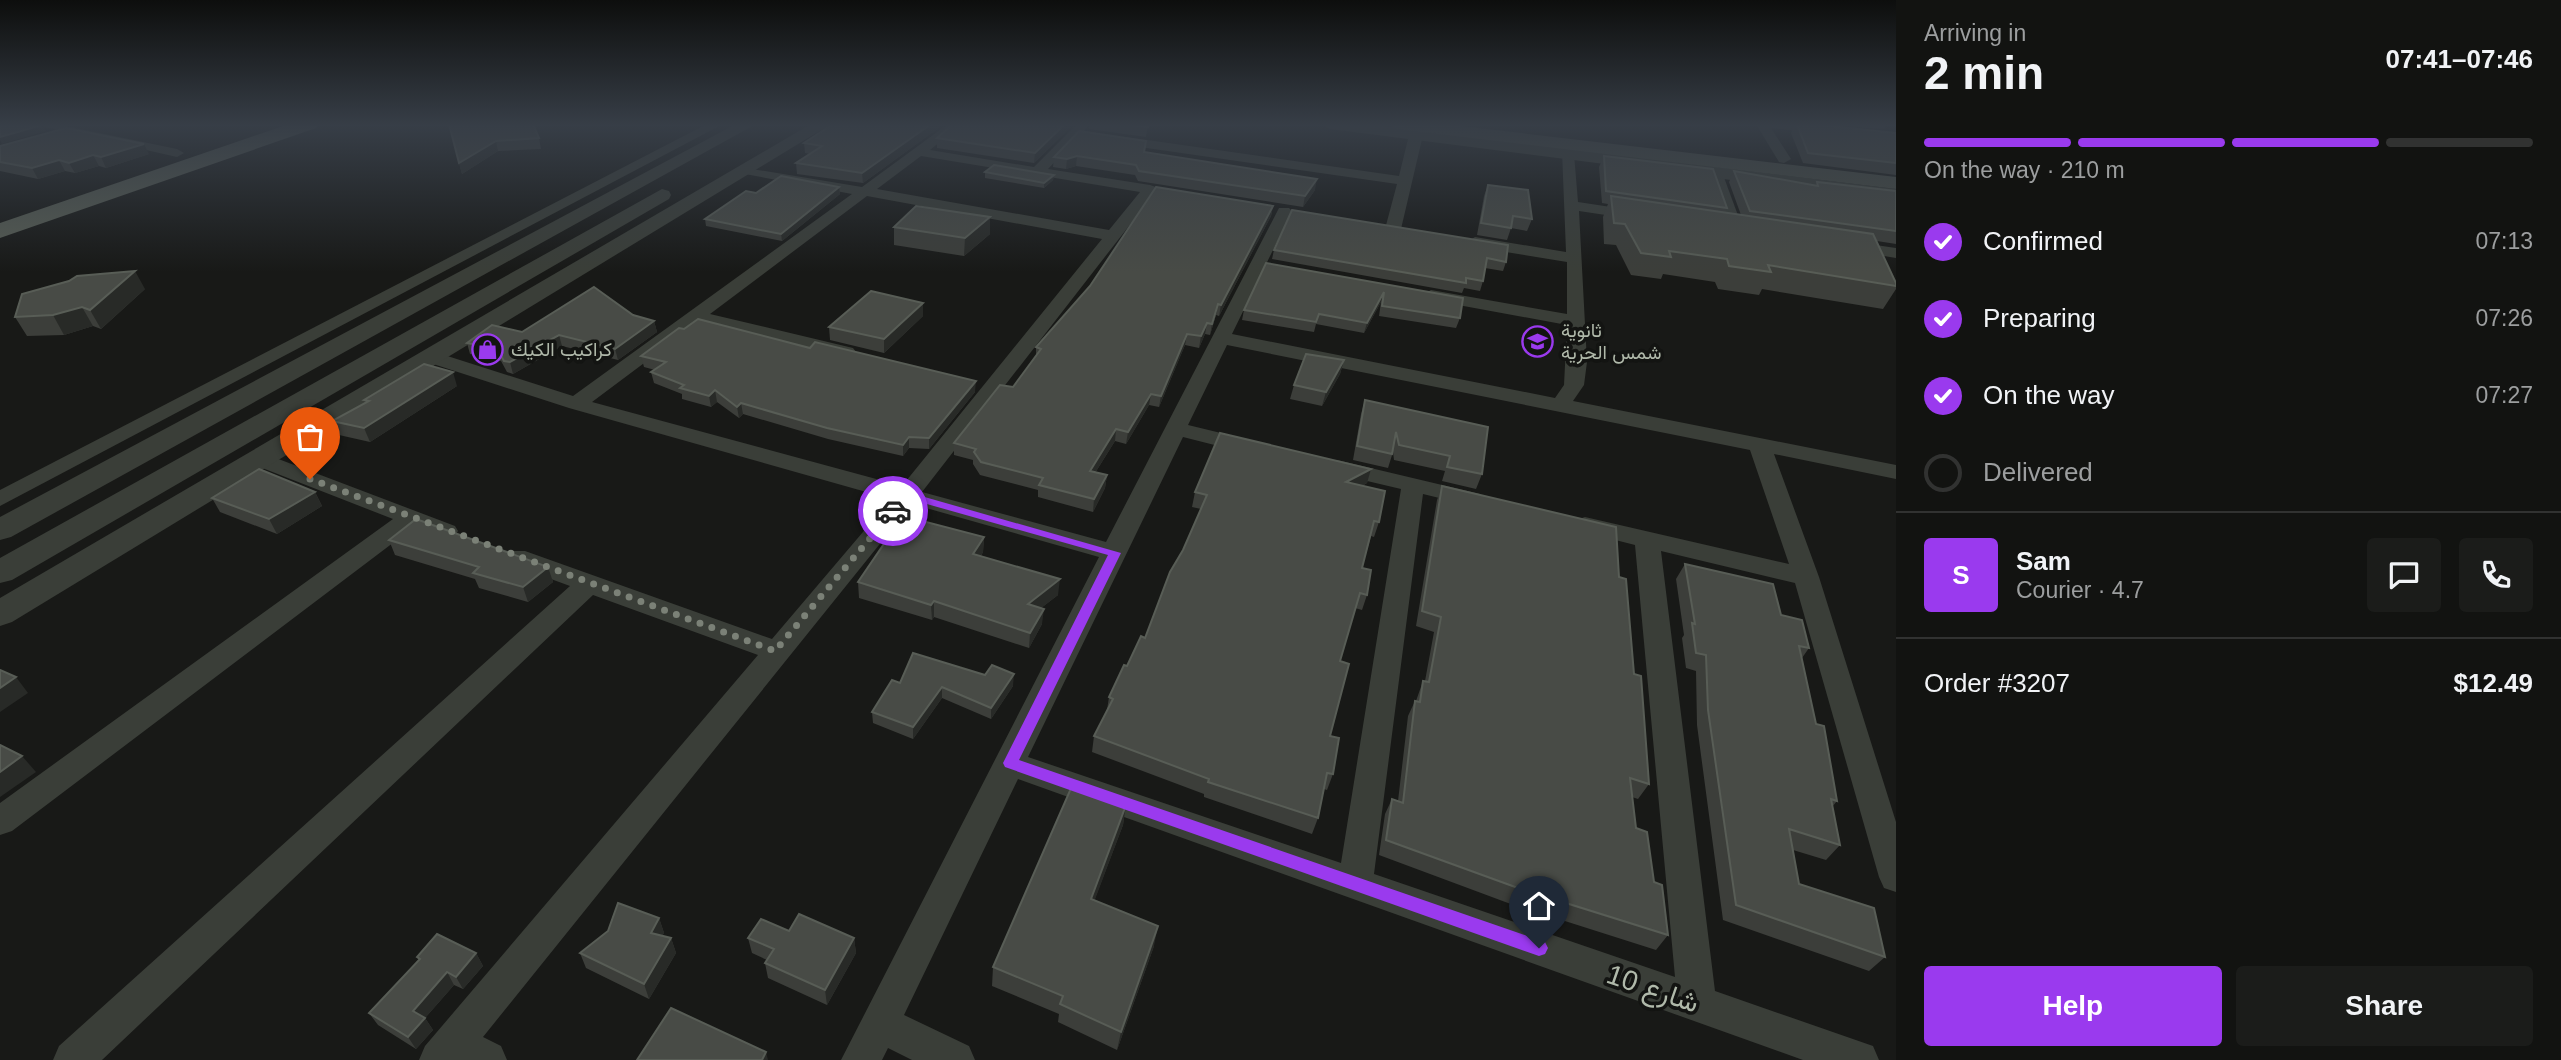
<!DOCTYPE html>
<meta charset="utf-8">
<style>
:root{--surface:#121311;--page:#1b1c1a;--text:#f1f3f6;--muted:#9c9e9f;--line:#313231;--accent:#9a3aee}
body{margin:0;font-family:Helvetica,Vazirmatn,sans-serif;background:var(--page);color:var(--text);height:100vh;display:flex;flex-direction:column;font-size:26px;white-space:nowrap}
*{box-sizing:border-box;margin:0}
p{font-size:23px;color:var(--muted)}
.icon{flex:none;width:38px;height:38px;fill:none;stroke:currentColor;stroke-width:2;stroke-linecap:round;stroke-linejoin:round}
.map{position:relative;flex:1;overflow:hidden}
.panel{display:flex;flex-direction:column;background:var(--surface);width:665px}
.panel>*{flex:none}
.pin{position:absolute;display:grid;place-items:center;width:60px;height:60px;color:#fff;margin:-72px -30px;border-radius:50% 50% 50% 0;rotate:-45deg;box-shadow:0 0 7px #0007}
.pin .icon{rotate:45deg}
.courier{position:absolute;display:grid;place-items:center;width:70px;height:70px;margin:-35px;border:5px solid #9a3aee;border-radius:50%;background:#fff;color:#222;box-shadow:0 2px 9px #0007}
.head em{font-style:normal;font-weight:600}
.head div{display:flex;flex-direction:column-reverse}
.head{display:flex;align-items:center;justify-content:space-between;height:119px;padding:0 28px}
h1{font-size:46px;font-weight:600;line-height:52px}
.bar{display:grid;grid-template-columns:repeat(4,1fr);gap:10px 7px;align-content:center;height:84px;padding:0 28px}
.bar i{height:9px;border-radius:5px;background:var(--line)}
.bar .active{background:var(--accent)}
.bar p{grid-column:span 4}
.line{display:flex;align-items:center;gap:18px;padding:0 28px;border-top:2px solid var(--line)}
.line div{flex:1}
.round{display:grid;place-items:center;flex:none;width:74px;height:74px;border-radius:7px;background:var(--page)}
ol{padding:0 28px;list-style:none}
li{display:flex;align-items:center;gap:21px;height:77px}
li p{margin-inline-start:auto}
li .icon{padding:7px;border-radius:50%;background:var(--accent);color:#fff;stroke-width:4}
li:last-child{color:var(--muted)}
li i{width:38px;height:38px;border:4px solid var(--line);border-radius:50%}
.cta{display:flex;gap:14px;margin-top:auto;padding:14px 28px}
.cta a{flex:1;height:80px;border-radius:7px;background:var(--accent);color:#fff;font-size:28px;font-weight:600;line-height:80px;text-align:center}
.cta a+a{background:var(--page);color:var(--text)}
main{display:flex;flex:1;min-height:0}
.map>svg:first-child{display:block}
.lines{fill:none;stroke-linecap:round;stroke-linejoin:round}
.minor{fill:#3a3e38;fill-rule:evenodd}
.tertiary{fill:#3a3e38;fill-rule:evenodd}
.secondary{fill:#494e46;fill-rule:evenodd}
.primary{fill:#575d54;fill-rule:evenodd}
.wall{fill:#3c3e3a}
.shaded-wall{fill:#282a27}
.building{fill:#484b46;stroke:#585d56;stroke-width:2}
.route{fill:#9a3aee}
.done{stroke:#7b8177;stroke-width:7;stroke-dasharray:0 12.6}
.labels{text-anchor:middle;stroke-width:7;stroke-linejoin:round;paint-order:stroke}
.far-poi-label{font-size:19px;fill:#b0b9aa;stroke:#131412;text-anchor:start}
.near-street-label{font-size:28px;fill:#b0b9aa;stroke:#131412}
</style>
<main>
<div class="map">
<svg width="1896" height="1060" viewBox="0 0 1896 1060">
<rect width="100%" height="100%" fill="#181917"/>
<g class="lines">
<g class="minor">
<path d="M31 124H56L177 149 184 153 177 157Z"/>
<path d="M707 124H723L0 506V490Z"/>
<path d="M948 124H962L930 150 1034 167 1077 124H1090L1084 131 1399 176 1409 135 1416 131 1423 135 1401 229 1393 234 1385 229 1397 184 1077 138 1048 169 1150 185 1170 192 1163 196 1153 195 922 492 1106 542 1279 208H1289L1292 211 1232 334 1555 398 1564 385 1567 325 1431 300 1422 295 1431 290 1567 314V262L1475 247 1467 242 1475 237 1566 252 1562 151 1574 154 1578 202 1644 212V218L1639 220 1579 211 1587 362 1584 385 1573 401 1896 465V479L1774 454 1819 577 1896 822V892L1884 888 1879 877 1795 583 1661 551 1715 991 1873 1046 1879 1060H1803L1018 779 904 1015 969 1046 975 1060H912L888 1048 882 1060H841L1099 557 912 504 483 1037 501 1046 507 1060H419L425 1046 758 655 593 595 102 1060H53L59 1046 570 586 507 563 503 557 507 551H525L772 639 891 499 569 408 424 361 421 357 431 351 438 353 573 396 852 194 745 174 738 170 740 167 862 187ZM921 156 1140 192 1109 230 877 189ZM867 196 1102 239 902 486 592 402 699 322 846 358 853 356 856 352 853 348 710 314ZM1227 345 1750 450 1789 564 1585 517 1576 520 1573 525 1576 530 1635 545 1675 977 1374 874 1423 494 1472 506 1480 504 1484 499 1480 494 1337 460 1326 467 1329 472 1401 489 1341 863 1028 757 1183 437 1250 454 1261 447 1258 442 1188 425Z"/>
<path d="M1756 124H1805L1832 130 1826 134 1771 128 1791 159 1784 163 1779 162Z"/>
<path d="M1715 168 1722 172 1743 229 1741 232H1729L1727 229 1708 172Z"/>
<path d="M1848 241 1896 248V258L1842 249V243Z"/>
<path d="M260 452 455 526 458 531 455 536 446 539 414 527 12 831 0 835V803L393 519 252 464 249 459Z"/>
</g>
<g class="tertiary">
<path d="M736 124H756L11 537 0 540V517Z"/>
<path d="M811 124H831L12 622 0 626V598Z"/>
<path d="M1322 124H1370L1896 189V201L1330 129Z"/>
<path d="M662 189 669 191 671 195 669 199 12 580 0 583V558Z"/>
</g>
<path class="secondary" d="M1388 124H1444L1896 177V189L1397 129Z"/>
<path class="primary" d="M289 124H319L316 128 0 238V223Z"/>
</g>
<g class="wall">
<path d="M449 124 539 138 541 149 498 151 462 174Z"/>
<path d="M833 124H944L863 183 797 174 796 163 810 154 805 153 804 143Z"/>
<path d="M1074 124 1034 163 937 148V138Z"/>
<path d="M1090 124H1148L1146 137 1089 129Z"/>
<path d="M1795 124H1811L1896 133V175L1803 163 1791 133Z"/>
<path d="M1818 124H1887L1884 129Z"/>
<path d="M0 146 149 154 106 168 99 166 75 173 65 171 38 179 0 171Z"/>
<path d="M1144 152 1315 190 1303 207 1138 181 1135 175 1076 166 1066 169 1053 167 1054 157Z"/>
<path d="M1604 156 1727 208 1725 212 1741 215 1729 182 1734 171 1815 185 1817 182 1896 191V244L1877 241 1896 283V289L1883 309 1762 289 1759 295 1718 289 1715 282 1663 274 1661 279 1631 275 1616 245 1604 244 1603 217 1608 204 1602 203 1599 167Z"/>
<path d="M985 172 1054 175 1053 180 1044 188 985 178Z"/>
<path d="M1488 185 1532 219 1527 231 1511 228 1507 240 1477 235 1484 196Z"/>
<path d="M839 187 840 194 782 241 706 226 705 219 756 193Z"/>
<path d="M1273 206 1271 216 1219 316 1216 315 1210 335 1205 334 1199 348 1185 345 1159 407 1149 405 1126 444 1115 441 1095 473 1107 475 1105 488 1093 512 1038 497V490L980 475 973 464V460L954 455V443L1013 387 1036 356V347Z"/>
<path d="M1292 210 1506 262 1503 271 1485 268 1483 281 1480 291 1464 288 1462 293 1272 259 1274 250Z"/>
<path d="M990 217V234L964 256 894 245V227Z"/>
<path d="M1266 263 1460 318 1456 328 1379 316 1381 302 1364 333 1316 324 1314 332 1242 320 1244 310Z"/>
<path d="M145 289 101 329 93 326 64 335 27 336 15 317Z"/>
<path d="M633 315 654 321 657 332 618 360 562 346 513 374 507 372 501 361 470 354 467 343 522 332Z"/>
<path d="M923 316 884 353 830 340 829 327Z"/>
<path d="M641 356 975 392 929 449 909 448 903 456 828 439 743 414 739 418 717 402 711 407 682 399V394L654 383 651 372 655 370 644 367Z"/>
<path d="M1344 360 1340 374 1322 406 1290 399 1294 385Z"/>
<path d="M457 386 370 442 339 435 332 421 365 403 364 400Z"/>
<path d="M1365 400 1482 474 1476 489 1442 481 1445 471 1394 460 1393 452 1388 468 1353 460 1361 414Z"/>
<path d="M1371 469 1367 483 1362 486 1379 522 1374 537 1371 536 1362 568 1367 595 1362 610 1355 608 1340 661 1330 736 1333 774 1327 790 1324 789 1318 818 1312 834 1204 797V794L1092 752 1094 736 1107 710 1109 697 1145 638 1201 509 1192 507 1195 492Z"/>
<path d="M1442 486 1619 577 1634 674 1649 784 1638 799 1632 797 1636 828 1654 882 1668 935 1656 950 1508 903 1379 855 1385 814 1392 799 1398 801 1408 716 1415 701H1416L1423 681H1425L1434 632 1416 626 1437 500Z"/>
<path d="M315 492 322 506 277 534 220 512 212 498Z"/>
<path d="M984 537 983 552 981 556 1058 595 1041 608 1042 624 1029 648 934 617 932 620 859 598 858 582Z"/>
<path d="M389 540 548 567 553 582 528 602 479 588 475 579 395 555Z"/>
<path d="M1685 564 1781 615 1809 648 1802 658 1816 724 1837 801 1832 807 1840 845 1826 860 1793 850 1799 884 1885 957 1869 971 1723 920 1697 725 1696 671 1686 668 1682 638 1684 635 1676 579Z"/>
<path d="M900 683 1013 686 991 719 942 698 913 739 873 723 872 712Z"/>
<path d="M1126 805 1123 825 1094 901 1154 946 1117 1050 1058 1022 1059 1014 992 986 993 967Z"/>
<path d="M659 918 664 933 662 936 671 938 676 953 649 999 586 968 580 953Z"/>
<path d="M789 931 854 938 856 953 827 1005 768 978 765 963 767 960 752 953 748 938Z"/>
<path d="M476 953 483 966 463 989 454 985 425 1018 433 1030 416 1049 378 1025 369 1013 419 961 417 957Z"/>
</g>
<g class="shaded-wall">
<path d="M931 124H944L863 183 862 173Z"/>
<path d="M1065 124H1074L1034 163 1035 153Z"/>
<path d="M42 125 46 131 2 144 0 140V137Z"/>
<path d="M496 141 498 151 462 174 459 163Z"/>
<path d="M144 144 149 154 106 168 101 157Z"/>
<path d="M93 155 99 166 75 173 69 163Z"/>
<path d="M1077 156 1076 166 1066 169 1067 159Z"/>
<path d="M59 160 65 171 38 179 32 168Z"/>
<path d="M1054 175 1053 180 1044 188V183Z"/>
<path d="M1317 179 1315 190 1303 207 1305 196Z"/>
<path d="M839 187 840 194 782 241 781 234Z"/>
<path d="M1273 206 1271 216 1219 316 1221 305Z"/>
<path d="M990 217V234L964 256 965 238Z"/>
<path d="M135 271 145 289 101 329 90 310Z"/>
<path d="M1384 292 1381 302 1364 333 1367 323Z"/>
<path d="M923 303V316L884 353V339Z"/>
<path d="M1218 304 1216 315 1210 335 1212 324Z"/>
<path d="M82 307 93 326 64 335 53 315Z"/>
<path d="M654 321 657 332 618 360 615 349Z"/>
<path d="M1207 323 1205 334 1199 348 1201 336Z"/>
<path d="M1187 334 1185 345 1159 407 1161 396Z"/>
<path d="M559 335 562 346 513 374 510 362Z"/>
<path d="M1344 360 1340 374 1322 406 1326 392Z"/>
<path d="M453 372 457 386 370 442 364 428Z"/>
<path d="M976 381 975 392 929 449V438Z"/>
<path d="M715 390 717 402 711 407 709 396Z"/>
<path d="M1151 394 1149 405 1126 444 1128 432Z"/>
<path d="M741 403 743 414 739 418 737 407Z"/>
<path d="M1116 429 1115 441 1088 484 1090 471Z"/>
<path d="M909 437V448L903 456V445Z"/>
<path d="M1371 469 1367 483 1341 496 1346 482Z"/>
<path d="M1107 475 1105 488 1093 512 1094 499Z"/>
<path d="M315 492 322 506 277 534 269 519Z"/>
<path d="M984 537 983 552 973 569V554Z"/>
<path d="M548 567 553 582 528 602 523 587Z"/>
<path d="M1060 579 1058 595 1027 619 1028 604Z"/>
<path d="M934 601V617L932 620 931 605Z"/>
<path d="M1044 609 1042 624 1029 648 1030 633Z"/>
<path d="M1014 674 1013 686 991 719V708Z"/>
<path d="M16 677 28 693 0 712V688Z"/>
<path d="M942 687V698L913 739V727Z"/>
<path d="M22 756 36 772 0 797V772Z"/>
<path d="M1126 805 1123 825 1088 918 1091 899Z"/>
<path d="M659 918 664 933 656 948 651 933Z"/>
<path d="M1158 926 1154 946 1117 1050 1121 1032Z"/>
<path d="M671 938 676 953 649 999 644 984Z"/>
<path d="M854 938 856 953 827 1005 825 990Z"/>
<path d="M476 953 483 966 463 989 456 977Z"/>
<path d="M447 972 454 985 425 1018 433 1030 416 1049 408 1037 413 1011Z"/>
<path d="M766 1052 768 1060H762Z"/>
</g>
<g class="building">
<path d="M0 124H40L42 125 0 137Z"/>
<path d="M449 124H533L539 138 496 141 459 163Z"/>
<path d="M833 124H931L862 173 796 163 822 146 804 143Z"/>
<path d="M953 124H1065L1035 153 937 138Z"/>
<path d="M1123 124H1148V127Z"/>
<path d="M1797 124H1811L1896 133V163L1808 153Z"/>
<path d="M66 128 144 144 101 157 93 155 69 163 59 160 32 168 0 162V146Z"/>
<path d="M1079 131 1146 141 1144 152 1317 179 1305 196 1139 171 1136 165 1077 156 1067 159 1054 157Z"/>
<path d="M1604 156 1713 169 1727 208 1606 191Z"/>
<path d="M994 165 1054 175 1044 183 985 172Z"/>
<path d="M1734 171 1818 186 1817 182 1896 191V231L1750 211Z"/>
<path d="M781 176 839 187 781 234 705 219 746 191 756 193Z"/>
<path d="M1488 185 1528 190 1532 219 1513 216 1511 228 1481 223Z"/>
<path d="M1156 187 1273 206 1221 305 1218 304 1212 324 1207 323 1201 336 1187 334 1161 396 1151 394 1128 432 1116 429 1090 471 1107 475 1094 499 1039 485 1043 478 981 462 974 452 976 449 954 443 1000 385 1013 387 1041 349 1036 347 1090 286Z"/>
<path d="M1611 196 1873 234 1896 283V286L1768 265 1771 272 1729 266 1727 259 1669 251 1671 257 1641 253 1625 224 1614 223Z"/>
<path d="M916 206 990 217 965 238 894 227Z"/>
<path d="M1292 210 1508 245 1506 262 1487 258 1483 281 1466 278V283L1274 250Z"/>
<path d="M1266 263 1463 298 1460 318 1382 306 1384 292 1367 323 1319 314 1316 322 1244 310Z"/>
<path d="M135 271 90 310 82 307 53 315 15 317 22 294 69 281 77 276Z"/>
<path d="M594 287 633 315 654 321 615 349 559 335 510 362 504 361 497 349 467 343 492 325 522 332Z"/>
<path d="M871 291 923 303 884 339 829 327Z"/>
<path d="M698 319 810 348 815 342 976 381 929 438 909 437 903 445 827 428 741 403 737 407 715 390 709 396 680 388 684 385 651 372 666 362 641 356 679 328 684 329Z"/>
<path d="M1306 354 1344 360 1326 392 1294 385Z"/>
<path d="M424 364 453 372 364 428 332 421 369 401 364 400Z"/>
<path d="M1365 400 1488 427 1482 474 1447 467 1450 456 1399 445 1396 432 1392 454 1357 446Z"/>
<path d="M1220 433 1371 469 1346 482 1385 491 1379 522 1374 521 1362 568 1371 570 1367 595 1360 593 1340 661 1349 664 1330 736 1339 738 1333 774 1327 773 1318 818 1208 782 1209 779 1094 736 1113 699 1109 697 1124 665 1127 666 1141 636 1145 638 1170 572 1183 550 1207 495 1195 492Z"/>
<path d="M259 469 315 492 269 519 212 498Z"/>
<path d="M1442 486 1616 527 1619 577 1626 579 1634 674 1641 676 1649 784 1630 778 1636 828 1647 832 1654 882 1662 885 1668 935 1518 888 1386 840 1392 799 1403 803 1415 701 1420 702 1423 681 1429 682 1441 617 1422 611Z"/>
<path d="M903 516 984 537 973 554 1060 579 1028 604 1044 609 1030 633 934 601 931 605 858 582Z"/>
<path d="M416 519 548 567 523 587 473 573 479 567 389 540Z"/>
<path d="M1685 564 1773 584 1781 615 1802 620 1809 648 1799 646 1816 724 1824 726 1837 801 1831 799 1840 845 1789 829 1799 884 1874 908 1885 957 1736 905 1708 710 1706 655 1696 653 1692 623 1695 624Z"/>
<path d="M913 653 985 675 992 665 1014 674 991 708 942 687 913 727 872 712 892 680 900 683Z"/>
<path d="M0 670 16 677 0 688Z"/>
<path d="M0 745 22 756 0 772Z"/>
<path d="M1072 786 1126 805 1091 899 1158 926 1121 1032 1060 1004 1063 996 993 967Z"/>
<path d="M618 903 659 918 651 933 671 938 644 984 580 953 608 931Z"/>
<path d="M799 914 854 938 825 990 765 963 774 949 748 938 761 919 789 931Z"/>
<path d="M437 934 476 953 456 977 447 972 413 1011 425 1018 408 1037 369 1013 420 959 417 957Z"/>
<path d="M671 1008 766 1052 762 1060H637Z"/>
</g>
<linearGradient id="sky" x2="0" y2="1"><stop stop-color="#0d0e0d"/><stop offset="0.46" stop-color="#373e47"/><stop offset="1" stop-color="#373e47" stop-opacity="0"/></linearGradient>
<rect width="1896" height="272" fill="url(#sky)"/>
<path class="route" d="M907 492 1121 553 1019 760 1539 940 1545 942 1548 948 1545 954 1539 956 1005 767 1003 763 1108 555 909 499 897 514H889V509Z"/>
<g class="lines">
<path class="done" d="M310 479 775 651 893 511"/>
</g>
<defs>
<symbol id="school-ring" viewBox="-11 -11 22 22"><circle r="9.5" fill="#131412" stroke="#9a3aee" stroke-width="1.5"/><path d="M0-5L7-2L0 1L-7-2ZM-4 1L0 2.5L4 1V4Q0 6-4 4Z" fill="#9a3aee"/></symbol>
<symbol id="shop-ring" viewBox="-11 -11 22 22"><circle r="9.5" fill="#131412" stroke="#9a3aee" stroke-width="1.5"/><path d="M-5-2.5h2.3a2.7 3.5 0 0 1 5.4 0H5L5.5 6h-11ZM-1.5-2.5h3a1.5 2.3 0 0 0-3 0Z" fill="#9a3aee"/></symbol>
</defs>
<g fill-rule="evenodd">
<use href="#school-ring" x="1520" y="324" width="35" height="35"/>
<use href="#shop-ring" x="470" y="332" width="35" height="35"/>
</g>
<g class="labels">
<g class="far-poi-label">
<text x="1561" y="337">ثانوية<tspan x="1561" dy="22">شمس الحرية</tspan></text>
<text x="511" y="356">كراكيب الكيك</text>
</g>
<g class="near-street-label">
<text transform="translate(1653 988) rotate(19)" y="10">شارع 10</text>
</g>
</g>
</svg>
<div class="pin" style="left:310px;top:479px;background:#ea580c"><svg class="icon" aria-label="bag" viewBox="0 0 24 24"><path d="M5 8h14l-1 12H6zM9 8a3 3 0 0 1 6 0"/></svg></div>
<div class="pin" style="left:1539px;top:948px;background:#1f2937"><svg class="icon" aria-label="home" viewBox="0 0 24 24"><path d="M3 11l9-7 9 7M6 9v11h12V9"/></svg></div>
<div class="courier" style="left:893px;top:511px"><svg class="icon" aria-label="car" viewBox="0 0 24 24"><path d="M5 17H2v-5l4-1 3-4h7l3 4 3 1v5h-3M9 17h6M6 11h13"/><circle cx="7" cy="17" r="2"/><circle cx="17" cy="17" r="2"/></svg></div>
</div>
<section class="panel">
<div class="head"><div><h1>2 min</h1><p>Arriving in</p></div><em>07:41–07:46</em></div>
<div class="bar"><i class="active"></i><i class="active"></i><i class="active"></i><i></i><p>On the way · 210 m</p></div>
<ol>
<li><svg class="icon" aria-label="check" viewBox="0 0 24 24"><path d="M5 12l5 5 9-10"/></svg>Confirmed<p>07:13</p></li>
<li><svg class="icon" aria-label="check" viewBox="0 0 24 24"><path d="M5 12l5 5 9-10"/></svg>Preparing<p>07:26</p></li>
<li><svg class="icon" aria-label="check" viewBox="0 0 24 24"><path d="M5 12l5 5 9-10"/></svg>On the way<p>07:27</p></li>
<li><i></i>Delivered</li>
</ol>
<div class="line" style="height:126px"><b class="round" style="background:var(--accent);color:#fff">S</b><div><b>Sam</b><p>Courier · 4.7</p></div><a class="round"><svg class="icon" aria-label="chat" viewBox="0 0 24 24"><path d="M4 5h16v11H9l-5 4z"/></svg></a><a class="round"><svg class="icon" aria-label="phone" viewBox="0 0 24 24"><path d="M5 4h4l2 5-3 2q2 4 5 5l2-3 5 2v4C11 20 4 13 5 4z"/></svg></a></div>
<div class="line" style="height:91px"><div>Order #3207</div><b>$12.49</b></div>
<div class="cta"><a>Help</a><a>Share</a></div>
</section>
</main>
